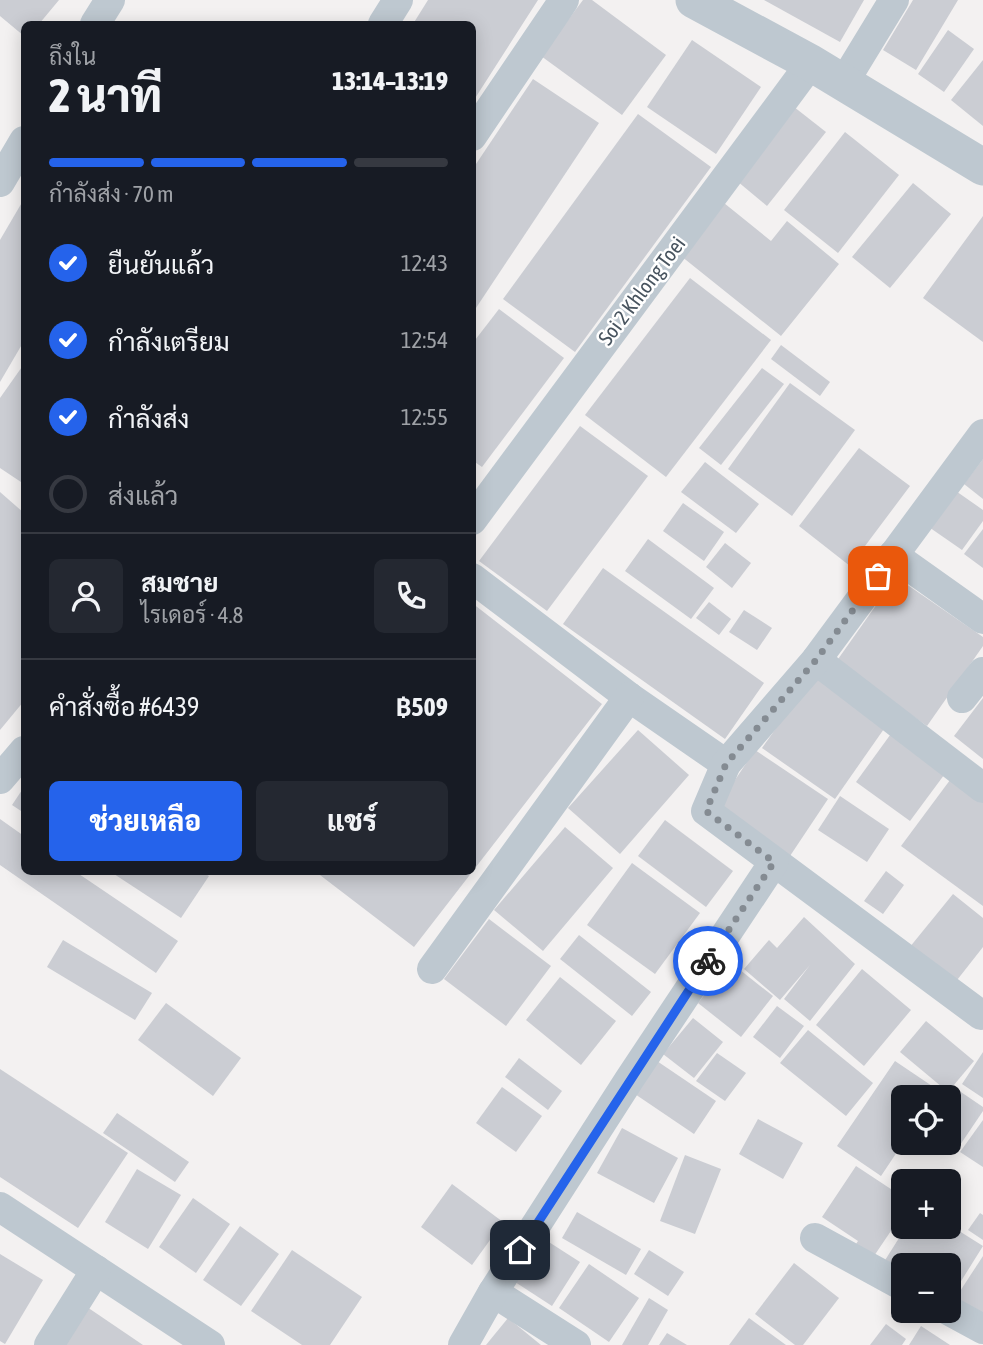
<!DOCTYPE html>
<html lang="th">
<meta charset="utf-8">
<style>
:root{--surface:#171b24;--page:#242831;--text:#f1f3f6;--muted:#9ea1a6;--line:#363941;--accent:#2563eb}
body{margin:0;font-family:"Asap Condensed",Sarabun,sans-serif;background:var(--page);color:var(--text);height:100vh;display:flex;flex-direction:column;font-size:26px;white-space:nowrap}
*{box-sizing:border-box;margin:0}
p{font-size:23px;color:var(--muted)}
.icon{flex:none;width:38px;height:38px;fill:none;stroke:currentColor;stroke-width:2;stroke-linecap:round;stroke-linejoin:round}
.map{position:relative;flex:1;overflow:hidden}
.side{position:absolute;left:21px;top:21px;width:455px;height:854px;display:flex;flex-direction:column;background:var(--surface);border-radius:10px;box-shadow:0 4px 18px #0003}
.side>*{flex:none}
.tools{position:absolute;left:891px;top:1085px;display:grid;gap:14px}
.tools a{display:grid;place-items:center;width:70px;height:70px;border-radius:10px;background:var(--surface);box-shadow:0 4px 18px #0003;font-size:35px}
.pin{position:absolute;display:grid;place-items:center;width:60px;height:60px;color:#fff;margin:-30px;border-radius:14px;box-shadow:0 4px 10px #0006}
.courier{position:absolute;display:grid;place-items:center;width:70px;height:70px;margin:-35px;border:5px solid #2563eb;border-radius:50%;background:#fff;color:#222;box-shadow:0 2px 9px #0007}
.overview em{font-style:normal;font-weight:800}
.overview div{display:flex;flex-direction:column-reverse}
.overview{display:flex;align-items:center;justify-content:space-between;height:119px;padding:0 28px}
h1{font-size:46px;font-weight:800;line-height:52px}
.bar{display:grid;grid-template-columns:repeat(4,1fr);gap:10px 7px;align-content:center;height:84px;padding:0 28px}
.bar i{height:9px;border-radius:5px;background:var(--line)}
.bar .current{background:var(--accent)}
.bar p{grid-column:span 4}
.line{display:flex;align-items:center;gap:18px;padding:0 28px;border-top:2px solid var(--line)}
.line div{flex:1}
.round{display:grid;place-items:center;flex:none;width:74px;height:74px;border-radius:10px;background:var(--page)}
ol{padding:0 28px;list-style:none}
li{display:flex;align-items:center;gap:21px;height:77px}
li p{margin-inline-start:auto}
li .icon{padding:7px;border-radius:50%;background:var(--accent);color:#fff;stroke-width:4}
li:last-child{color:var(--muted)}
li i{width:38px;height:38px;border:4px solid var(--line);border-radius:50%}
.button{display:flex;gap:14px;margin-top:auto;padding:14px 28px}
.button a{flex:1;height:80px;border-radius:10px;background:var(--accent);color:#fff;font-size:28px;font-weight:800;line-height:80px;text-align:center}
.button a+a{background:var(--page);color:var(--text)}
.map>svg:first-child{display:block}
.building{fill:#cbcdd3}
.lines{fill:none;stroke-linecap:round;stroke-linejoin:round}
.minor{stroke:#bec8d0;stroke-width:30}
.tertiary{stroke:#bec8d0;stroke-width:37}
.done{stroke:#848b92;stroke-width:7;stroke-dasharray:0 12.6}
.route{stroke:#2563eb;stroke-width:9}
.labels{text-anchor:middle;stroke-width:5;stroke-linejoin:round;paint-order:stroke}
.street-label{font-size:21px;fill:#48545f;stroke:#fff}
</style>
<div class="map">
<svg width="983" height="1345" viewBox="0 0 983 1345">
<rect width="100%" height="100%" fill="#f3f1f1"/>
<g class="building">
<path d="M0 0H59L39 24H24V36L0 16Z"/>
<path d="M428 0H538L472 103V24H413Z"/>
<path d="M583 0H592L666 55 622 115 541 56Z"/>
<path d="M764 0H864L840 42Z"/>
<path d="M913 0H958L916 70 883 50Z"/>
<path d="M948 30 974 49 944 92 918 74Z"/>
<path d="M692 40 761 87 716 154 647 107Z"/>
<path d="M983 60V126L951 100Z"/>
<path d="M533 79 599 123 472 314V170Z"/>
<path d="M789 103 826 132 767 206 731 176Z"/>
<path d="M638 114 711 167 575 352 503 299Z"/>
<path d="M845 132 899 175 838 253 784 210Z"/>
<path d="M913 183 951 214 890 288 852 257Z"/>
<path d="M24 199V341L0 382V240Z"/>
<path d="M724 203 771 241 787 221 839 264 781 336 681 256Z"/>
<path d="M983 216V342L923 298Z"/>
<path d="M690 278 771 340 666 477 585 415Z"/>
<path d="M499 309 564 358 482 467 472 460V344Z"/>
<path d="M781 345 830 382 820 396 771 359Z"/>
<path d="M24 364V484L0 468V398Z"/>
<path d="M762 368 784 384 721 465 699 448Z"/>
<path d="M790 383 855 430 792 516 728 469Z"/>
<path d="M580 426 648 476 547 611 479 561Z"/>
<path d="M859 448 910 486 850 566 799 526Z"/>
<path d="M983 459V499L964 484Z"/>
<path d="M705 462 759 504 736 533 681 492Z"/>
<path d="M953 489 983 510V521L962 550 926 525Z"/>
<path d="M0 492 24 513V701L0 730Z"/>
<path d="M683 503 724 532 704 561 663 531Z"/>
<path d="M983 529V568L964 554Z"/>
<path d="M648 539 714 588 691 619 625 571Z"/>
<path d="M725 543 751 563 732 588 706 567Z"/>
<path d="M603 568 764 683 725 739 563 624Z"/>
<path d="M896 577 983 637V646L927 726 836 662Z"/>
<path d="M709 602 731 619 719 635 696 618Z"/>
<path d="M472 603 602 704 414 947 316 872H472Z"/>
<path d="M744 610 772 628 757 650 729 632Z"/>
<path d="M814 675 886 726 835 799 762 748Z"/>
<path d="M983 698V759L954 736Z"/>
<path d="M638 730 689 775 620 854 568 808Z"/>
<path d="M893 731 947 771 910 821 856 782Z"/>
<path d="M755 750 828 799 790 856 717 807Z"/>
<path d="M953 776 983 798V906L901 846Z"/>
<path d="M24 787V813L12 805Z"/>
<path d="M840 796 889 829 867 862 818 830Z"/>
<path d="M0 819 24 836V872H76L178 941 156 973 0 865Z"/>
<path d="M665 820 733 871 706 907 638 856Z"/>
<path d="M565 827 613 868 543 951 494 910Z"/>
<path d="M632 863 700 913 655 974 587 925Z"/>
<path d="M886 871 904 885 883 914 864 901Z"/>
<path d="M111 872H202L209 876 181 918Z"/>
<path d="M953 894 983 918V947L950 989 905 953Z"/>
<path d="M804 917 855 964 810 1021 784 999 810 965 780 1000 744 969 769 940 777 948Z"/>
<path d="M489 919 551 966 506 1026 444 979Z"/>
<path d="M579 935 651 992 632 1016 560 959Z"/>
<path d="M63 940 152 993 135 1020 47 967Z"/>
<path d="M730 962 773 996 741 1037 698 1003Z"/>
<path d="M862 969 911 1010 864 1066 816 1025Z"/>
<path d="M560 977 616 1021 581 1065 526 1020Z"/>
<path d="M166 1003 241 1058 213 1096 138 1040Z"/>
<path d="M777 1006 804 1026 780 1058 753 1037Z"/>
<path d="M693 1018 723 1042 694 1078 663 1054Z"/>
<path d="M926 1021 974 1061 948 1092 900 1052Z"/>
<path d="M808 1030 873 1083 846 1116 780 1063Z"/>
<path d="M983 1052V1098L962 1084Z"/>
<path d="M717 1053 746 1073 725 1101 696 1081Z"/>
<path d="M651 1057 716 1101 694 1134 629 1090Z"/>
<path d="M519 1058 562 1091 548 1110 505 1077Z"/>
<path d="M895 1061 938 1090 934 1097H903V1143L881 1176 837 1146Z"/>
<path d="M0 1069 128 1153 78 1228 0 1177Z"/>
<path d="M502 1087 542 1116 516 1152 476 1123Z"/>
<path d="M955 1088 983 1107V1111L956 1151 944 1143H948V1097Z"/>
<path d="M117 1113 189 1162 175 1182 103 1133Z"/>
<path d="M758 1119 803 1143 783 1179 739 1154Z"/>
<path d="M983 1120V1167L960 1152Z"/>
<path d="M622 1128 678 1158 654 1203 597 1173Z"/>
<path d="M685 1155 721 1169 695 1234 660 1221Z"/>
<path d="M856 1166 903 1197V1213L872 1259 854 1247 858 1241 822 1217Z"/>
<path d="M137 1169 181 1195 148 1249 105 1222Z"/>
<path d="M452 1184 503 1222 472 1265 421 1227Z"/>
<path d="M193 1198 230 1224 196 1273 159 1247Z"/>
<path d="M577 1212 641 1249 626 1275 562 1238Z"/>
<path d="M980 1213 983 1215V1240L968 1230Z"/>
<path d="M948 1224 983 1246 948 1302V1265H903V1279L882 1265 906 1227H948Z"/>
<path d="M240 1226 279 1254 241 1306 203 1280Z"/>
<path d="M541 1237 580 1262 552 1306 512 1280Z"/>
<path d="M292 1250 362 1297 330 1345H302L251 1311Z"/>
<path d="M649 1250 684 1272 668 1296 634 1274Z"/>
<path d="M0 1254 43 1280 5 1344 0 1341Z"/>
<path d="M983 1256V1325L951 1305Z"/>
<path d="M794 1263 839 1298 803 1345H795L755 1314Z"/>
<path d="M589 1264 639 1298 609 1342 559 1308Z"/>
<path d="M649 1298 668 1310 648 1345H622Z"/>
<path d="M87 1307 143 1345H61Z"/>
<path d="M508 1318 541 1345H486Z"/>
<path d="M749 1318 786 1345H729Z"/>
<path d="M886 1324 906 1339 902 1345H870Z"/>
<path d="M921 1326 950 1345H909Z"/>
<path d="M667 1333 687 1345H659Z"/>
</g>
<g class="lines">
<g class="minor">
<path d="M95 24 110 0"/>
<path d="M383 24 398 0"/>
<path d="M844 82 894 0"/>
<path d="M472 136 564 0"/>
<path d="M0 182 24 141"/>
<path d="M472 520 811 63"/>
<path d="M893 555 983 619"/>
<path d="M472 578 629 697 726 764"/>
<path d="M816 660 983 788"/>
<path d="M962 698 983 672"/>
<path d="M0 779 24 751"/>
<path d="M432 969 629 697"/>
<path d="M981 1015 706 811 726 764 816 660 983 434"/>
<path d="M0 1207 210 1345"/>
<path d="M815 1238 903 1286"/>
<path d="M493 1292 576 1345"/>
<path d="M948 1310 983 1329"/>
<path d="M49 1345 96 1270"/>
<path d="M463 1345 493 1292 629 1080 774 862"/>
</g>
<path class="tertiary" d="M694 0 811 63 983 167"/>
</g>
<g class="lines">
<path class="done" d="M708 961 774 862 706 811 726 764 816 660 878 576"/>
<path class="route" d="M520 1250 708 961"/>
</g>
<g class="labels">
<g class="street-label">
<text transform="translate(642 291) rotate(-53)" y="7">Soi 2 Khlong Toei</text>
</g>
</g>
</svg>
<div class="tools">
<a><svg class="icon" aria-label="locate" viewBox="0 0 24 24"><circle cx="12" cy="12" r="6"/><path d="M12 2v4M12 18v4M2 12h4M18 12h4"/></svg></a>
<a>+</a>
<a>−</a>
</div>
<div class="pin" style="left:878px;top:576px;background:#ea580c"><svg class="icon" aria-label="bag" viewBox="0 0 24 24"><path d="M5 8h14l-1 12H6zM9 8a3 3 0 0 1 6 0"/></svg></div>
<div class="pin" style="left:520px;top:1250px;background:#1f2937"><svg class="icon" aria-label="home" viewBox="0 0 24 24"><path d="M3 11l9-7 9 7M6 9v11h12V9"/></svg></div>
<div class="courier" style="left:708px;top:961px"><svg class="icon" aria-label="bike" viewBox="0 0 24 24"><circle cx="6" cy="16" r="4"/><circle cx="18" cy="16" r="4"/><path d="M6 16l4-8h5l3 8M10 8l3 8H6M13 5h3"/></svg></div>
<section class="side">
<div class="overview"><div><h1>2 นาที</h1><p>ถึงใน</p></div><em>13:14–13:19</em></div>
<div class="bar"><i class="current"></i><i class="current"></i><i class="current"></i><i></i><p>กำลังส่ง · 70 m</p></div>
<ol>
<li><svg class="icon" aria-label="check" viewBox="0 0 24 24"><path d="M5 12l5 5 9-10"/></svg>ยืนยันแล้ว<p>12:43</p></li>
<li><svg class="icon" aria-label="check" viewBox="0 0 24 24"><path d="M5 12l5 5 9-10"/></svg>กำลังเตรียม<p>12:54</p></li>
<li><svg class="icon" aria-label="check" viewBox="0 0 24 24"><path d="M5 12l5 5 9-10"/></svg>กำลังส่ง<p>12:55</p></li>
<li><i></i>ส่งแล้ว</li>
</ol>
<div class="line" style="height:126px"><a class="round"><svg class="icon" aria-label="person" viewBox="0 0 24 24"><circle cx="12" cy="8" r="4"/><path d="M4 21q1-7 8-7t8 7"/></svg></a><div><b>สมชาย</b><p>ไรเดอร์ · 4.8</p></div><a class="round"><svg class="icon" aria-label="phone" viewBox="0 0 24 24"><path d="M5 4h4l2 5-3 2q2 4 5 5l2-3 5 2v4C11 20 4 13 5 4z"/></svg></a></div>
<div class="line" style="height:91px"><div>คำสั่งซื้อ #6439</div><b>฿509</b></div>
<div class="button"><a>ช่วยเหลือ</a><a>แชร์</a></div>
</section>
</div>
